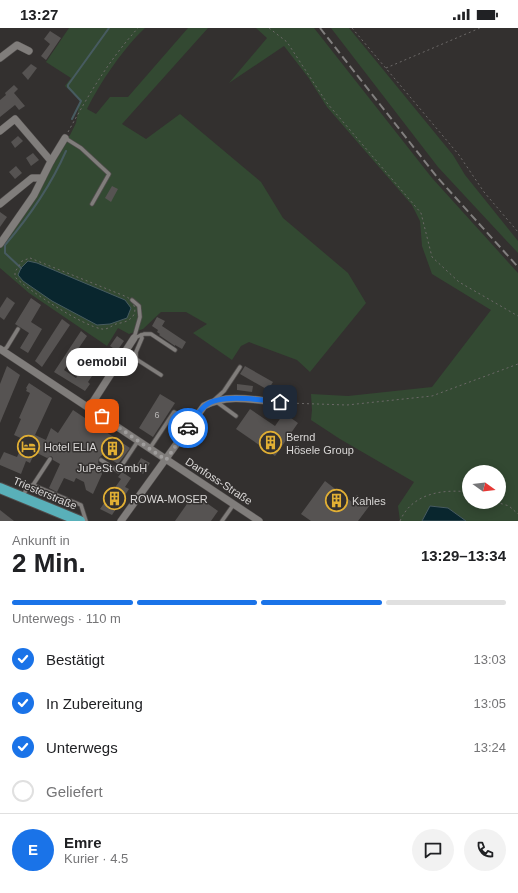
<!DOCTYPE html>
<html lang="de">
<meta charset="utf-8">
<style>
:root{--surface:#fff;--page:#f2f2f2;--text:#202124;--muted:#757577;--line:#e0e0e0;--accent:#1a73e8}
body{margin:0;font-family:Arial,sans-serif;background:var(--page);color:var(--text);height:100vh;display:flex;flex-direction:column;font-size:15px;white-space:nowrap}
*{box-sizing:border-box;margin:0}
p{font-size:13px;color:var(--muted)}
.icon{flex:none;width:22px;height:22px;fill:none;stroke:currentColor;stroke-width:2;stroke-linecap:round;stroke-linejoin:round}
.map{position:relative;height:493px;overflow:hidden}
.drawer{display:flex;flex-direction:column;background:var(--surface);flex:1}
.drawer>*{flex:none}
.needle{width:26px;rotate:105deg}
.tools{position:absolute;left:462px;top:437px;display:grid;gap:8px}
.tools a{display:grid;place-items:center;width:44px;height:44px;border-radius:50%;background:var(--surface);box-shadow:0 2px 10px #0003;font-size:20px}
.pin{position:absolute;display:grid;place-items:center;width:34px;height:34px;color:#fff;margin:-17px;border-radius:8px;box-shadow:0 2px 6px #0006}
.courier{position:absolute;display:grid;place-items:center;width:40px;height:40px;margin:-20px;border:3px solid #1a73e8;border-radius:50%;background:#fff;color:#222;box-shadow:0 1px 5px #0007}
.bubble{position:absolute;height:28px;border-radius:14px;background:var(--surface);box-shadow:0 2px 10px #0003;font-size:13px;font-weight:800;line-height:28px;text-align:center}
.overview em{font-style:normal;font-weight:800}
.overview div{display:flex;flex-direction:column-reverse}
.overview{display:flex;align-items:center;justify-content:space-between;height:68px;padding:0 12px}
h1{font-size:26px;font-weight:800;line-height:30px}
.bar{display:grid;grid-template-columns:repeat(4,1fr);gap:6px 4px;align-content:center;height:48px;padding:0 12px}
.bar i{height:5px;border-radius:3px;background:var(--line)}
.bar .on{background:var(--accent)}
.bar p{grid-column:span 4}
.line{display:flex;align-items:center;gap:10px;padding:0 12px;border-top:1px solid var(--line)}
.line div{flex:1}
.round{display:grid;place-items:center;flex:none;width:42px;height:42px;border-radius:21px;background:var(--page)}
ol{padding:0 12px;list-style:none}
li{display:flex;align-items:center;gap:12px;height:44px}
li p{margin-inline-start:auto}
li .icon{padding:4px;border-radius:50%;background:var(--accent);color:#fff;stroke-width:4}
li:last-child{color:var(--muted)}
li i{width:22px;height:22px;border:2px solid var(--line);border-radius:50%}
.status{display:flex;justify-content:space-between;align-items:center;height:28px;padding:0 20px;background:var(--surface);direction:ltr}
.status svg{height:11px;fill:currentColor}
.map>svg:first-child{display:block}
.green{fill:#334932;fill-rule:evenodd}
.water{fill:#09262e;stroke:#475b60}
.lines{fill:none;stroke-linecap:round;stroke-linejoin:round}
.stream{stroke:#475b60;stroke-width:2}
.building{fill:#565352}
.service-casing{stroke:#504d4c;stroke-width:5}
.minor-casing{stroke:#504d4c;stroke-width:8}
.primary-casing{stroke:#504d4c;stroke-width:12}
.path{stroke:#6c6968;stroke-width:1;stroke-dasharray:2 3;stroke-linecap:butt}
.service{stroke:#807d7b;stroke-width:3.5}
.minor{stroke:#807d7b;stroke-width:7}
.primary{stroke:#59b0b9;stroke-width:10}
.rail{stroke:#817f7e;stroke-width:2;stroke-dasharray:8 4;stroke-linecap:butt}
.done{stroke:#9f9d9c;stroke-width:4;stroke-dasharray:0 7.2}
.route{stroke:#1a73e8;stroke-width:5}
.labels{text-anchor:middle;stroke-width:3;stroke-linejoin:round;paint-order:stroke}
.number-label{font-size:9px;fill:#b8b6b5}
.poi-label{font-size:11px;fill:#d9d7d6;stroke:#33302f;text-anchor:start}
.street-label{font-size:11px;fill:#d9d7d6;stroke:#33302f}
</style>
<div class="status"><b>13:27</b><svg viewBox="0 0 49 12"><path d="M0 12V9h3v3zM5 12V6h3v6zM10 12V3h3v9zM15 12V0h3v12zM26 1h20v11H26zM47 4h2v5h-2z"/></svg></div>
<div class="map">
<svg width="518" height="493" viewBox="0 0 518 493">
<rect width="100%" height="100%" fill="#33302f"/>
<g class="green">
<path d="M69 0H145C123 21 101 53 87 81L96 86 110 69H128L188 0H208L122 96 146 111 180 86 261 154 283 190 348 245 366 275 310 344 297 332 249 314 241 318 232 332 193 305 207 296 186 284H161L143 301 129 306 118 300 107 318 29 265 0 240V221L39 164 60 121 70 107 76 95 80 72 65 58 71 50 46 34Z"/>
<path d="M256 0H314L432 150 518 245V493H466L448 480 430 478 422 493H400L398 478 414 454 340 411 311 392 312 382 311 366 348 368 432 359 491 282 432 246 422 218 420 193 412 177 327 79 308 49 284 18 229 55 267 10ZM469 444H499V474H469Z"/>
<path d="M331 0H349L453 127 465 147 518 213V225L438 139Z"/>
</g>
<g class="water">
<path d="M28 233 37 235 125 272 131 280 127 290 110 296 97 297 52 273 23 253 18 247 21 240Z"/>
<path d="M430 478 448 480 466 493H422Z"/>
</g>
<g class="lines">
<g class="stream">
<path d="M72 91 81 73 68 59V57L109 0"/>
<path d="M21 240 5 225V217C29 189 51 157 66 123"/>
</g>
</g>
<g class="building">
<path d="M50 3 61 10 46 32 41 28 50 16 44 11Z"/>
<path d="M31 36 37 40 28 52 22 45Z"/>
<path d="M14 57 18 61 14 65 25 78 19 82 15 77 0 89V72L6 67 5 65Z"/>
<path d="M18 108 23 113 15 120 11 114Z"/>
<path d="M33 125 39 132 31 138 26 130Z"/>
<path d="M16 138 22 145 15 151 9 144Z"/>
<path d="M112 158 118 161 111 174 105 170Z"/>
<path d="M0 184 7 189 0 199Z"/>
<path d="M7 269 15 275 4 292 0 289V280Z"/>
<path d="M31 270 41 277 31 294 42 301 28 325 20 320 29 305 15 296Z"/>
<path d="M157 289 165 293 162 298 186 314 182 321 175 317V318L159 307 160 306 157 304 158 302 152 298Z"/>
<path d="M62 291 70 297 42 339 35 333Z"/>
<path d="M81 303 87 308 76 324 78 326 73 332 72 331 64 342 76 350 94 323 98 326 100 323 106 327 88 354 90 356 85 363 54 344Z"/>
<path d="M117 308 124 313 117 323 110 318Z"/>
<path d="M7 338 20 347 0 395V356Z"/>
<path d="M245 338 273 354 268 362 240 346Z"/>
<path d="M29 355 52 370 35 407 46 412 51 400 58 405 73 382 130 420 118 436 103 426 99 430 98 434 102 446 93 466 86 462 84 454 76 450 74 454 64 450 57 464 49 460 60 436 53 432V430L51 428 47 430 35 424 30 435 26 433 21 446 0 437V432L4 424 17 429 25 412 14 407 21 391 19 390 30 365 26 363 27 361 26 360Z"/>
<path d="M237 356 253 358 252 364 237 362Z"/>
<path d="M160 366 175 375 153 409 139 400Z"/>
<path d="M250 381 275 398 284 385 298 395 275 428 236 401Z"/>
<path d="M141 430 150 435 143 446 135 440Z"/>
<path d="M122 444 131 450 125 459 129 461 112 487 100 481 121 451 118 449Z"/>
<path d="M325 453 352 474 357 467 370 477 358 493H311L301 486Z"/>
<path d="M194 466 218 483 211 493H175Z"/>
<path d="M0 482 14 493H0Z"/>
</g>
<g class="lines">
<defs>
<g id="service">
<path d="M65 110 81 120 109 146 92 176"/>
<path d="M132 272 139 278 140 289 134 310"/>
<path d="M141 307 142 310 136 324V331L161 347"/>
<path d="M134 310 144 306H151L175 322"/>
<path d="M3 323 7 319 18 301"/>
<path d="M236 388 214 372 224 363 240 339"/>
<path d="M150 420 174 384 192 395"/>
<path d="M101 432 118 443 138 413"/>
<path d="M33 457 81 477 86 493"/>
<path d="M23 468 28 458 33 457 50 431"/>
<path d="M222 493 234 476"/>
</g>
<g id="minor">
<path d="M0 30 17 17 29 23"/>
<path d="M0 103 15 91 51 133"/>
<path d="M0 176 32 150H42"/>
<path d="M0 216 34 167 51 133 65 110"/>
<path d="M0 321 259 493"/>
<path d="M89 380 134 310"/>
<path d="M121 493 204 378C227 365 255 372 280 375"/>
</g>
<path id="primary" d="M0 460 80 493"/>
</defs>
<use href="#service" class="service-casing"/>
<use href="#minor" class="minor-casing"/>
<use href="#primary" class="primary-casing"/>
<g class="path">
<path d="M269 0 287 14 327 75 421 185 432 229 459 254 518 288"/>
<path d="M352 0 459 127 484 164 518 204"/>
<path d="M386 40 480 0"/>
<path d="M68 104C89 66 109 32 138 0"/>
<path d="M30 230 127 269C134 273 139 285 130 291 127 294 120 295 116 296 111 298 107 302 102 301 83 298 29 263 15 249V244L22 233Z"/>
<path d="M287 375 347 377 432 368 518 336"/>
<path d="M496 474 509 478 518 486"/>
<path d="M400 493C412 465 443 461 469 464"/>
</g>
<use href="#service" class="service"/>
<use href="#minor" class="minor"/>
<use href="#primary" class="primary"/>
<path class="rail" d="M320 0 437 149 518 239"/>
</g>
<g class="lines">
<path class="done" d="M102 388 166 432 188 400"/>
<path class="route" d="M188 400C193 393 198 384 205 378 220 365 261 372 280 374"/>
</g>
<defs>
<symbol id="building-ring" viewBox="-11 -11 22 22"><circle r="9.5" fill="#33302f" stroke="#e1af34" stroke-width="1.5"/><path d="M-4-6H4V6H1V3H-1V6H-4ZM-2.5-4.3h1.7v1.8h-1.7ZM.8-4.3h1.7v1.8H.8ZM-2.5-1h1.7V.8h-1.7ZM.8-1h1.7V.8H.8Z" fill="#e1af34"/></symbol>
<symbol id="hotel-ring" viewBox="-11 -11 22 22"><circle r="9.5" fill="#33302f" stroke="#e1af34" stroke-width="1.5"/><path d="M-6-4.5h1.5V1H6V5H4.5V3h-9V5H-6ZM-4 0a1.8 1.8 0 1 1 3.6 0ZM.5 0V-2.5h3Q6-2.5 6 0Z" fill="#e1af34"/></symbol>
</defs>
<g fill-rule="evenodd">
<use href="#building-ring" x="258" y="402" width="25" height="25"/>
<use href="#hotel-ring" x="16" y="406" width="25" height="25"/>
<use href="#building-ring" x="100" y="408" width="25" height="25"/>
<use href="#building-ring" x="102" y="458" width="25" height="25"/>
<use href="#building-ring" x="324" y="460" width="25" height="25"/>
</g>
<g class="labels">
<g class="number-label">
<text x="157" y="390">6</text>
</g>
<g class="poi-label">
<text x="286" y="413">Bernd<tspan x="286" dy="13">Hösele Group</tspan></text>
<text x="44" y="423">Hotel ELIA</text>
<text x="112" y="444" text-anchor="middle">JuPeSt GmbH</text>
<text x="130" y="475">ROWA-MOSER</text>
<text x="352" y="477">Kahles</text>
</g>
<g class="street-label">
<text transform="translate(219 453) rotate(33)" y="4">Danfoss-Straße</text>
<text transform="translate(45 465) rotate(23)" y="4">Triesterstraße</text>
</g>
</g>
</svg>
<div class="tools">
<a><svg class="needle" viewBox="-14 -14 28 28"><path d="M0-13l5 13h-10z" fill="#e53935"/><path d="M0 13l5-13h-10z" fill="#757577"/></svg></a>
</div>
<div class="pin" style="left:102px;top:388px;background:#ea580c"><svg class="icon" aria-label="bag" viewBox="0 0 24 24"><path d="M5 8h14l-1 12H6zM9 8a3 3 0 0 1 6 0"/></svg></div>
<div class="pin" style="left:280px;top:374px;background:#1f2937"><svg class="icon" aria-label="home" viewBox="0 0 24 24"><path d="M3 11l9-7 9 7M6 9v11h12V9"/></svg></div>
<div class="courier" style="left:188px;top:400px"><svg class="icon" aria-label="car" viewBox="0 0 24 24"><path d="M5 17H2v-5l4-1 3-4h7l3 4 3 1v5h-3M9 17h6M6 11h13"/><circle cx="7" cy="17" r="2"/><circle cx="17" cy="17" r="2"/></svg></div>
<div class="bubble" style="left:66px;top:320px;width:72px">oemobil</div>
</div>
<section class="drawer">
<div class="overview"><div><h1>2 Min.</h1><p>Ankunft in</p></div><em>13:29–13:34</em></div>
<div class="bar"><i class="on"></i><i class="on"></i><i class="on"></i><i></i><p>Unterwegs · 110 m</p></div>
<ol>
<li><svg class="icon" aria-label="check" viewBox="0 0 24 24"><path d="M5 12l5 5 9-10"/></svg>Bestätigt<p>13:03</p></li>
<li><svg class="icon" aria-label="check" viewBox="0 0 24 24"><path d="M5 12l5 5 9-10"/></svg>In Zubereitung<p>13:05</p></li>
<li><svg class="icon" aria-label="check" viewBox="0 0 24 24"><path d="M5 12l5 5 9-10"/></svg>Unterwegs<p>13:24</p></li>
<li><i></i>Geliefert</li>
</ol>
<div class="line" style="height:72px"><b class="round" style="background:var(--accent);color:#fff">E</b><div><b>Emre</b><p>Kurier · 4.5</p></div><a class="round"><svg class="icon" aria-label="chat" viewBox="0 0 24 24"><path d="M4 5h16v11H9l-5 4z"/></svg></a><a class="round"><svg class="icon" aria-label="phone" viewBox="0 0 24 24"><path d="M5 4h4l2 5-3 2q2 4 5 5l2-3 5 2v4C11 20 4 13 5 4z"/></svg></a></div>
</section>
